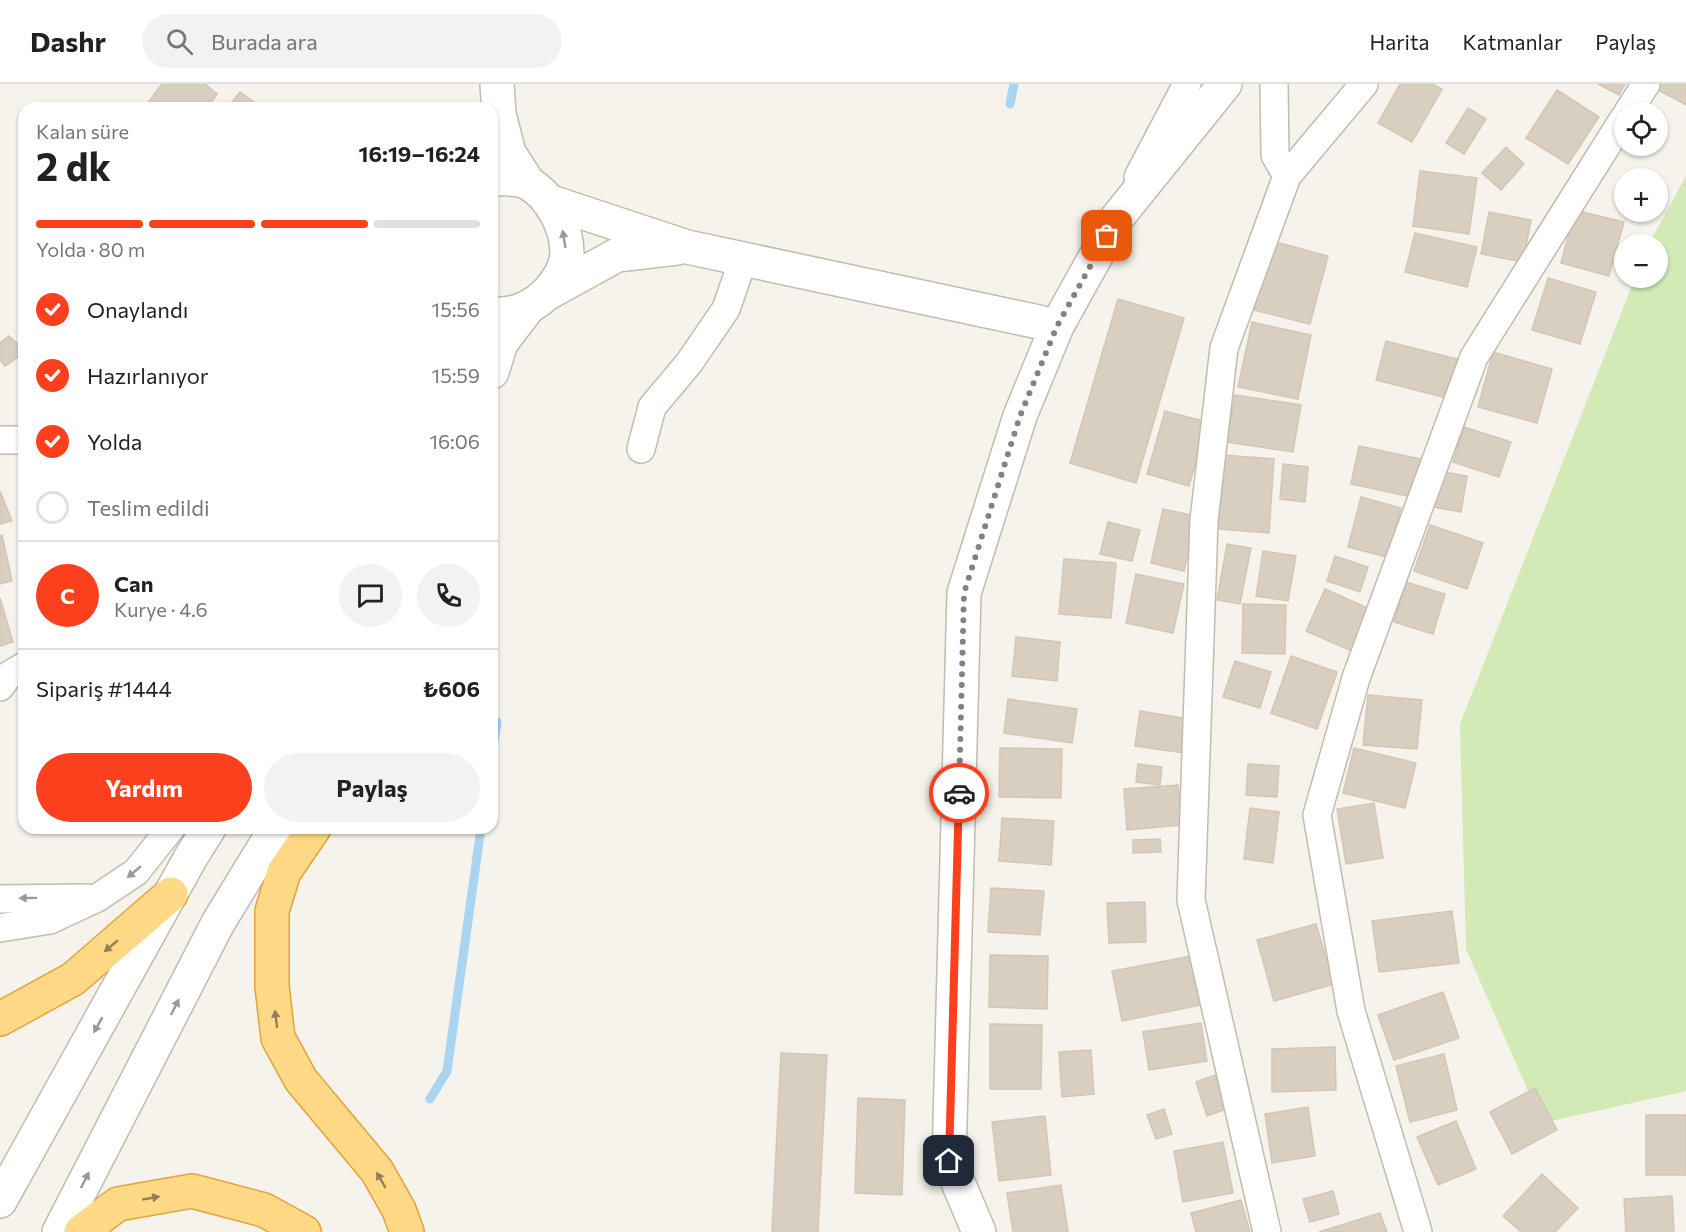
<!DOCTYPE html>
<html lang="tr">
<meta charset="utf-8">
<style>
:root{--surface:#fff;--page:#f2f2f2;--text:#222;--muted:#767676;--line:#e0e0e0;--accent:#fc3f1d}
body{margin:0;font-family:Commissioner,sans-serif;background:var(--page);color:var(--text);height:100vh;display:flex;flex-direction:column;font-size:22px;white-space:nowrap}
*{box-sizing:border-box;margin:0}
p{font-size:20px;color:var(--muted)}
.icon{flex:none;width:33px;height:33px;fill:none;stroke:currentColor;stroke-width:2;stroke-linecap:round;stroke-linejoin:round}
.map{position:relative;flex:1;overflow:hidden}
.details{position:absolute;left:18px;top:18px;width:480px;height:732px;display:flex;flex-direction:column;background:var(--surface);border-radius:18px;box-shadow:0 2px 4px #0004}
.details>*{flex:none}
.fabs{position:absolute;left:1614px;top:18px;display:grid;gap:12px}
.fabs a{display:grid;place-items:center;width:54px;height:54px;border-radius:50%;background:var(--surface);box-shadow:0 2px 4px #0004;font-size:30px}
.pin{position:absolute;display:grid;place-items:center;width:51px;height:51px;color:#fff;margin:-26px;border-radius:12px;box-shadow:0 3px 9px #0006}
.courier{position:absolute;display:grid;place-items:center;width:60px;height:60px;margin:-30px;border:4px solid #fc3f1d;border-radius:50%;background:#fff;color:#222;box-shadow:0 2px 8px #0007}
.head em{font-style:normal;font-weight:700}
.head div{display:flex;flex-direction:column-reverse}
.head{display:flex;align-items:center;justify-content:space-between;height:102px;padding:0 18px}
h1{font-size:39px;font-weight:700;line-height:45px}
.bar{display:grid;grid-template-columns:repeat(4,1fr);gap:9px 6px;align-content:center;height:72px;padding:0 18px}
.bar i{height:8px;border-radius:4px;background:var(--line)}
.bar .active{background:var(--accent)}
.bar p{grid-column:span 4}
.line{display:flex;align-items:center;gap:15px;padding:0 18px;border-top:2px solid var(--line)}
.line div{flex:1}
.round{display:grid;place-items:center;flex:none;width:63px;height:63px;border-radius:32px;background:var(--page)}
ol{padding:0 18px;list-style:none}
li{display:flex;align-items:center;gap:18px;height:66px}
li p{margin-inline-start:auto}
li .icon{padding:6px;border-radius:50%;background:var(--accent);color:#fff;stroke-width:4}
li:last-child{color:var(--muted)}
li i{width:33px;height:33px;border:3px solid var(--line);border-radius:50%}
.action{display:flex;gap:12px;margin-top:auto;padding:12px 18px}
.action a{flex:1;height:69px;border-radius:36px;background:var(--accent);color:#fff;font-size:24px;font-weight:700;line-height:69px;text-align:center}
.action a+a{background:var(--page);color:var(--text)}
header{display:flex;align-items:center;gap:36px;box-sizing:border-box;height:84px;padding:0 30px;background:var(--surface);border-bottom:2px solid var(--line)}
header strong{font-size:28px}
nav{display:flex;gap:33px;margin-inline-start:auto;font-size:21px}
.search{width:420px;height:54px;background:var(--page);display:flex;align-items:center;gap:15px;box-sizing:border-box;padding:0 21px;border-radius:33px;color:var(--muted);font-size:22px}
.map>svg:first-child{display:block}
.green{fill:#d2eab5}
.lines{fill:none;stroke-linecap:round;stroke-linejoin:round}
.stream{stroke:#a9d4f2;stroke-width:9}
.building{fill:#d8cfc1;stroke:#d3c7b4;stroke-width:1.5}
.minor-casing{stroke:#c2bbae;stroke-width:30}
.tertiary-casing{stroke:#c2bbae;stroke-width:36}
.trunk-casing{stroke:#e0a43c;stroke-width:36}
.minor{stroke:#fff;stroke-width:27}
.tertiary{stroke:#fff;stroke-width:33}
.trunk{stroke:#ffd985;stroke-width:33}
.oneway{fill:#9c9892}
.oneway2{fill:#938057}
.done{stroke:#878178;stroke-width:6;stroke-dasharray:0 10.8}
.route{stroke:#fc3f1d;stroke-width:8}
</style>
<header>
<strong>Dashr</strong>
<div class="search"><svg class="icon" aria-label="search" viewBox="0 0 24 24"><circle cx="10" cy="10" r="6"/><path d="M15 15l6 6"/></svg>Burada ara</div>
<nav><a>Harita</a><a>Katmanlar</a><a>Paylaş</a></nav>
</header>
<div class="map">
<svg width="1686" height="1148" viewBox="0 0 1686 1148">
<rect width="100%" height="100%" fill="#f6f3ec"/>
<path class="green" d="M1686 92V1007L1542 1039 1466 865 1460 640 1635 194H1658V160H1649Z"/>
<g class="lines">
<g class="stream">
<path d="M1010 20 1014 0"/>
<path d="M492 669 497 638"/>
<path d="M430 1015 447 987 481 744"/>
</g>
</g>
<g class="building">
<path d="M162 0H205L217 10 208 24H144Z"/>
<path d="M1400 0H1432L1442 5 1412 58 1378 39Z"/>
<path d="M1598 0H1625L1619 11Z"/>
<path d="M1662 0H1686V21L1658 6Z"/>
<path d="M1557 6 1599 33 1568 80 1526 54Z"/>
<path d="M240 8 263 24H227Z"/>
<path d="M1468 24 1486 35 1464 70 1446 59Z"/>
<path d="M1506 63 1524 80 1501 106 1482 89Z"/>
<path d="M1420 87 1477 94 1469 150 1413 142Z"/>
<path d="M1575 126 1624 138 1609 192 1561 179Z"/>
<path d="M1489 128 1531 136 1523 178 1481 170Z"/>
<path d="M1415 149 1477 163 1467 203 1405 188Z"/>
<path d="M1272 157 1328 172 1310 240 1254 226Z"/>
<path d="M1548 194 1596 208 1580 260 1532 246Z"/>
<path d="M1118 215 1184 234 1136 399 1070 379Z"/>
<path d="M1252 238 1311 251 1298 315 1238 303Z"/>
<path d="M9 252 24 266V269L5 282 0 276V259Z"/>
<path d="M1386 257 1457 275 1447 314 1376 296Z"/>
<path d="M1493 268 1552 285 1537 339 1478 323Z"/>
<path d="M1235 311 1301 321 1293 368 1227 358Z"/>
<path d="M1165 327 1207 338 1189 402 1147 390Z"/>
<path d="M1464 343 1511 358 1499 393 1453 378Z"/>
<path d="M1359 362 1421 375 1412 413 1351 400Z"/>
<path d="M1223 371 1274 375 1269 449 1218 445Z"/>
<path d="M1283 380 1308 383 1305 418 1280 415Z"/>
<path d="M1439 387 1467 392 1461 428 1433 423Z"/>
<path d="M0 407 12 437 0 440Z"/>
<path d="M1361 413 1401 424 1387 473 1348 463Z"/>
<path d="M1163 425 1196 432 1184 487 1151 479Z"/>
<path d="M1108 438 1140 446 1132 477 1100 470Z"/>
<path d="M1430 441 1483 459 1467 505 1414 487Z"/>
<path d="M2 451 12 497 0 500V452Z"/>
<path d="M1227 460 1251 464 1240 520 1217 516Z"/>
<path d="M1263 467 1296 472 1288 517 1256 512Z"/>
<path d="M1335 472 1368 483 1360 508 1327 497Z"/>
<path d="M1064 475 1116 479 1111 534 1059 530Z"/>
<path d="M1136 490 1184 500 1173 549 1126 539Z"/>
<path d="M1406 498 1445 510 1433 550 1394 538Z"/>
<path d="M1325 505 1372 526 1354 568 1306 547Z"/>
<path d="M0 514 13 558 0 562Z"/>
<path d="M1243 520 1286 521 1285 570 1242 569Z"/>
<path d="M1016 553 1060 558 1057 597 1012 592Z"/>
<path d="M1291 572 1337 588 1317 645 1271 629Z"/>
<path d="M1235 577 1271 588 1260 624 1223 613Z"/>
<path d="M1368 611 1422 616 1417 665 1363 661Z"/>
<path d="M1008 615 1077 625 1072 659 1004 649Z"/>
<path d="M1140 627 1189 635 1184 669 1135 662Z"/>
<path d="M1000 664 1062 665 1061 714 999 713Z"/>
<path d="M1354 664 1416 679 1405 724 1343 709Z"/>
<path d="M1138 680 1162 683 1160 701 1136 698Z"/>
<path d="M1248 680 1279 682 1277 713 1246 711Z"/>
<path d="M1178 701 1182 741 1127 746 1124 705Z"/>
<path d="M1374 719 1383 774 1346 780 1337 725Z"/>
<path d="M1250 724 1279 728 1273 779 1244 775Z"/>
<path d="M1002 734 1054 737 1051 781 999 777Z"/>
<path d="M1160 755 1161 768 1133 769V756Z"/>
<path d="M991 804 1044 807 1040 851 988 848Z"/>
<path d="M1145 818 1146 858 1109 859 1107 819Z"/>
<path d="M1452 827 1459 879 1379 888 1372 837Z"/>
<path d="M1316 840 1334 900 1274 917 1257 856Z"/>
<path d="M990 871 1048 872 1047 925 989 923Z"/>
<path d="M1192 872 1201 921 1122 937 1112 887Z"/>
<path d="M1443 908 1459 954 1394 976 1378 931Z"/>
<path d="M1201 939 1207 977 1149 986 1143 948Z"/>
<path d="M990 940 1042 941 1041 1005H990Z"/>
<path d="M1335 963 1336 1006 1272 1008V965Z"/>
<path d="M1091 966 1094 1010 1062 1013 1059 968Z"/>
<path d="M781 969 827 971 818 1148H772Z"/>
<path d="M1444 970 1457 1026 1410 1038 1396 982Z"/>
<path d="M1221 989 1232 1023 1207 1032 1196 998Z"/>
<path d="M1535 1004 1557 1046 1512 1070 1490 1028Z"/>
<path d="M858 1014 905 1016 902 1111 855 1109Z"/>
<path d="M1308 1023 1315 1072 1272 1079 1265 1030Z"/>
<path d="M1164 1025 1172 1050 1156 1055 1147 1031Z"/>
<rect x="1646" y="1031" width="40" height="60"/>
<path d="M1045 1032 1051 1091 999 1097 992 1038Z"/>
<path d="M1456 1037 1476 1085 1438 1101 1417 1053Z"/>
<path d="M1223 1058 1233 1109 1183 1118 1174 1067Z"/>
<path d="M1542 1090 1578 1124 1555 1148H1521L1503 1132Z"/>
<path d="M1061 1101 1068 1148H1013L1007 1109Z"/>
<path d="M1333 1107 1339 1130 1310 1138 1303 1115Z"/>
<path d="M1672 1112 1674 1148H1626L1624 1115Z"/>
<path d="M1241 1116 1250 1148H1196L1191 1129Z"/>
<path d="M1380 1129 1387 1148H1319Z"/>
</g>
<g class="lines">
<defs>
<g id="minor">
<path d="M1274 0 1275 71 1287 92"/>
<path d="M1628 28 1646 0"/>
<path d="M1138 93 1187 0"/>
<path d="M0 356H24"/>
<path d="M641 365 652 323 689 279 726 225 743 176"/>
<path d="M0 603 9 591 24 582"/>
<path d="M0 815 87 814"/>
<path d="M0 844 50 836 97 814 136 788 171 744"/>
<path d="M1267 1148 1191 816 1204 436 1224 264 1287 92 1364 0"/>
<path d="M1418 1148 1351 927 1317 731 1356 594 1474 273 1624 34"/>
</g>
<g id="tertiary">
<path d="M497 0 499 30 509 69 527 97"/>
<path d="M492 96C498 94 503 95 510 95 516 96 524 96 528 99 551 112 567 143 567 169 566 187 553 205 539 216 524 227 511 231 492 230"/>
<path d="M548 117 687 163 1057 242"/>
<path d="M548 209 617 171 677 164"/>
<path d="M492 288 501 259 527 225"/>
<path d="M0 1117 191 773 209 744"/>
<path d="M59 1148 218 839 276 744"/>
<path d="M979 1148 949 1077 964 509 1020 332 1057 242 1117 134 1225 0"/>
</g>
<g id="trunk">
<path d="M314 744 284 788 272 827V902L278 954 301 996 377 1087 399 1126 407 1148"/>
<path d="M0 935 73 895 171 810"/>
<path d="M81 1148 118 1120 192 1107 264 1126 304 1148"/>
</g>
</defs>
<use href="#minor" class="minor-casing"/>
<use href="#tertiary" class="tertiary-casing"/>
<use href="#trunk" class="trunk-casing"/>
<use href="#minor" class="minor"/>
<use href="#tertiary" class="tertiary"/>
<use href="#trunk" class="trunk"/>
</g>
<defs><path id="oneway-solid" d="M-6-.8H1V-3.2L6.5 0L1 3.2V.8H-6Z" transform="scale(1.5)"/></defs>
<g class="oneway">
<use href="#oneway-solid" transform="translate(564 155) rotate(-99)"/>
<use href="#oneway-solid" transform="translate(134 788) rotate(140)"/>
<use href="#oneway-solid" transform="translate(28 814) rotate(179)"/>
<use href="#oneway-solid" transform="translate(175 923) rotate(-63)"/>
<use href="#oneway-solid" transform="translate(98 941) rotate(119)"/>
<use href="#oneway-solid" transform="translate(85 1096) rotate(-63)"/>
</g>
<g class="oneway2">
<use href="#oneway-solid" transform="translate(111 862) rotate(140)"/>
<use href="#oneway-solid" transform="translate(276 935) rotate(-97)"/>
<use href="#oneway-solid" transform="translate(381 1096) rotate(-120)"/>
<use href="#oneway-solid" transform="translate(151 1114) rotate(-10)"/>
</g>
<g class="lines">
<path class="done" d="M959 709 964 509 1020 332 1057 242 1107 152"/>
<path class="route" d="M949 1077 959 709"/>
</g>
</svg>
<div class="fabs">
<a><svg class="icon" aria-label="locate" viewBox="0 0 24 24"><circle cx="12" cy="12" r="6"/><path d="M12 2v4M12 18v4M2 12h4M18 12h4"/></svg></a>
<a>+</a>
<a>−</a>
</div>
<div class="pin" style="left:1107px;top:152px;background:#ea580c"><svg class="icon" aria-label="bag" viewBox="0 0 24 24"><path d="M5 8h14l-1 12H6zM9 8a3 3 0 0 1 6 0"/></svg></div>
<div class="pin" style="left:949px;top:1077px;background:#1f2937"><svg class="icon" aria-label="home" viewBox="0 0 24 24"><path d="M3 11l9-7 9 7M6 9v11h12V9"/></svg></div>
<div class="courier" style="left:959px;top:709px"><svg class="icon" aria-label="car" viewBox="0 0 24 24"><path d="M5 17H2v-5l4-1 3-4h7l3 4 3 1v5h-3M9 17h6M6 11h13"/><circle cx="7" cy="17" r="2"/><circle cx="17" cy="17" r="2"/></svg></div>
<section class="details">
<div class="head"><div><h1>2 dk</h1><p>Kalan süre</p></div><em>16:19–16:24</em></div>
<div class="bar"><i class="active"></i><i class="active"></i><i class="active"></i><i></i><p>Yolda · 80 m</p></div>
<ol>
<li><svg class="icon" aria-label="check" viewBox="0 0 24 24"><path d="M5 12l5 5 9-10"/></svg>Onaylandı<p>15:56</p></li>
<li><svg class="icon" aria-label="check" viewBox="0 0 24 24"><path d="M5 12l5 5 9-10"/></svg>Hazırlanıyor<p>15:59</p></li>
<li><svg class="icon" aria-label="check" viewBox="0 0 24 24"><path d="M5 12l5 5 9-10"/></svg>Yolda<p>16:06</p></li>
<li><i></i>Teslim edildi</li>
</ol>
<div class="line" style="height:108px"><b class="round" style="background:var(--accent);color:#fff">C</b><div><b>Can</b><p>Kurye · 4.6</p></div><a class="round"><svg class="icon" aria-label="chat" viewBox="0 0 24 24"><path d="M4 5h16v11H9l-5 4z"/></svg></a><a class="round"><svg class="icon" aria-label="phone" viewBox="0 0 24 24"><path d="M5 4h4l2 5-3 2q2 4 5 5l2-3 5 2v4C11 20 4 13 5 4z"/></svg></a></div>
<div class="line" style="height:78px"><div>Sipariş #1444</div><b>₺606</b></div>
<div class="action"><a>Yardım</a><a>Paylaş</a></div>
</section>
</div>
